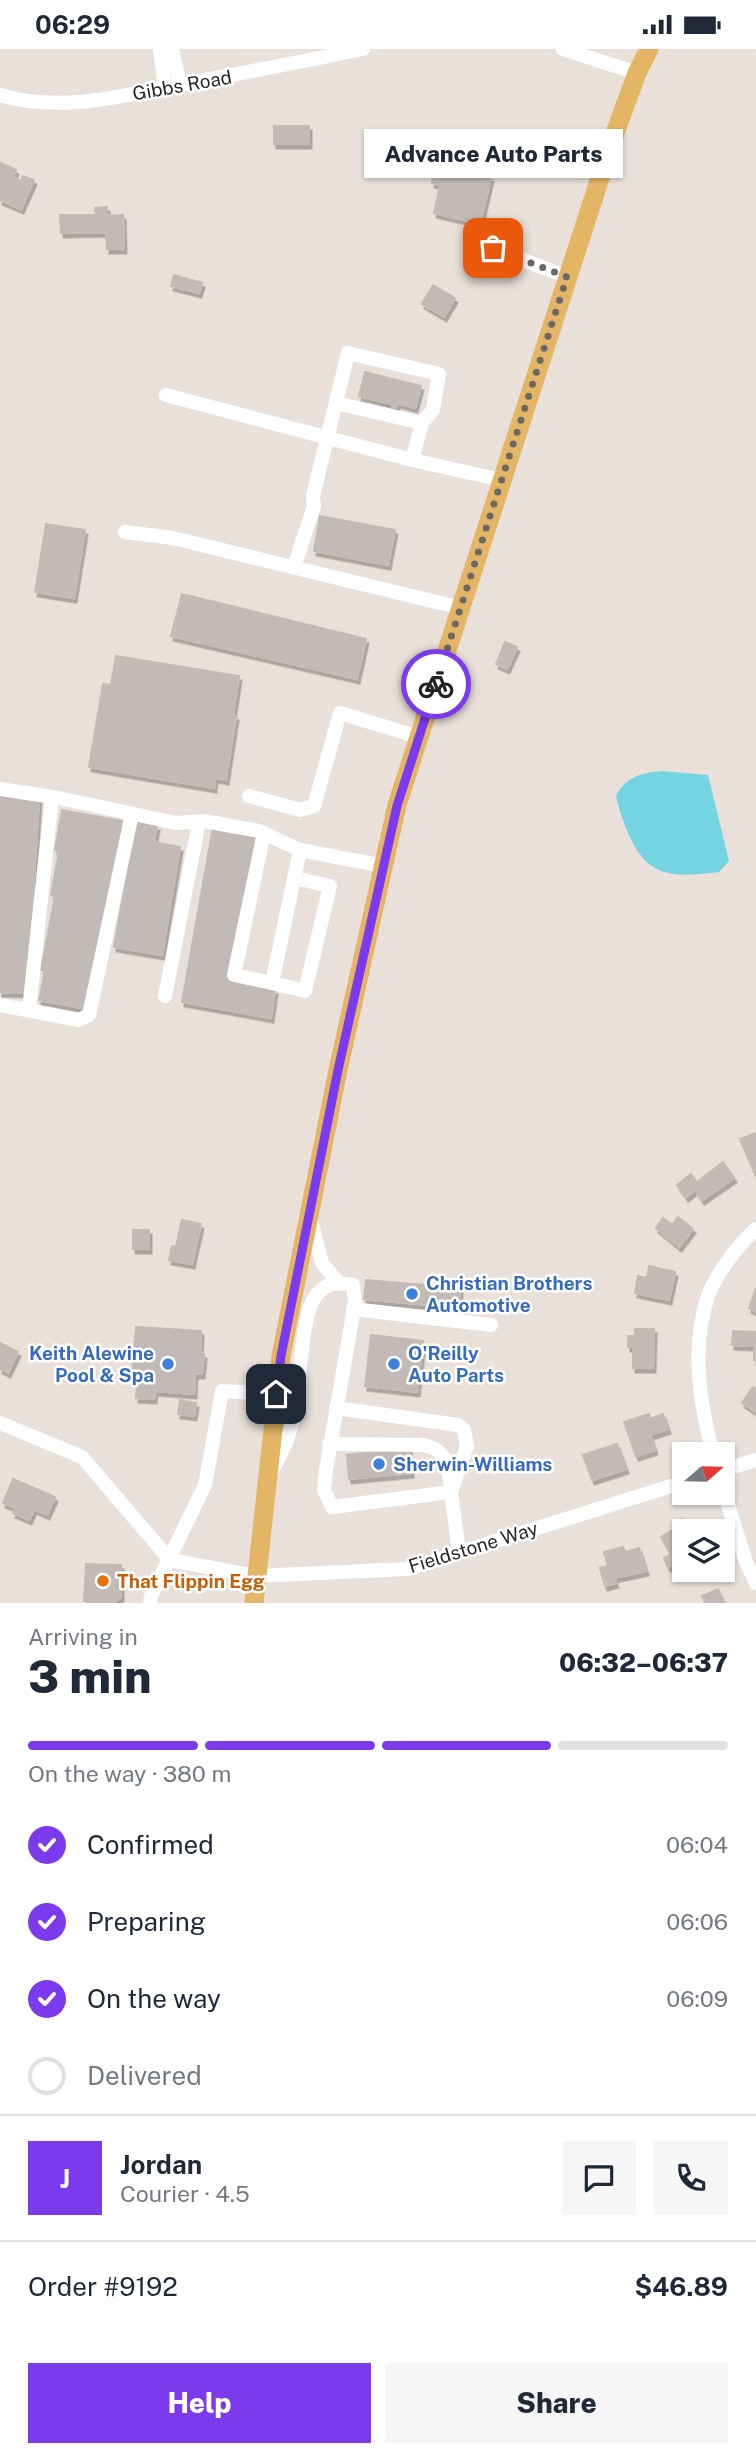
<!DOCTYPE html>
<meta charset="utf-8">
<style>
:root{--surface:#fff;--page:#f6f6f7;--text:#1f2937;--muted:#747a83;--line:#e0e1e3;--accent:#7c3aed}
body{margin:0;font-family:"Public Sans",sans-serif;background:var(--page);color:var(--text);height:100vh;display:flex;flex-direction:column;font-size:26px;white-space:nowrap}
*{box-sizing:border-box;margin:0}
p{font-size:23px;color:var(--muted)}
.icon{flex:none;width:38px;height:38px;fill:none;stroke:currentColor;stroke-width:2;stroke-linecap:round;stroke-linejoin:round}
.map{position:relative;height:1554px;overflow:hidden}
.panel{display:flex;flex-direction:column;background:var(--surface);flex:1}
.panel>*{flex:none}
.needle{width:46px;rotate:70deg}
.controls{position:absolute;left:672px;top:1393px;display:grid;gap:14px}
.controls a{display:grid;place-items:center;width:63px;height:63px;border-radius:0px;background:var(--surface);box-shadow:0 2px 5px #0004;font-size:35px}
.pin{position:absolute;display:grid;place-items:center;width:60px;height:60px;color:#fff;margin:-30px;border-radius:14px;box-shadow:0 4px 10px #0006}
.courier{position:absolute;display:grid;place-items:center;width:70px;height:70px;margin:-35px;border:5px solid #7c3aed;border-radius:50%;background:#fff;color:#222;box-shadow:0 2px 9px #0007}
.bubble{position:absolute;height:49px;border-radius:0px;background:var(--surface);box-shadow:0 2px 5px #0004;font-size:23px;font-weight:800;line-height:49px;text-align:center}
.summary em{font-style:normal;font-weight:800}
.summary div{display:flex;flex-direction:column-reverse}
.summary{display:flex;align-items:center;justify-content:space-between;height:119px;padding:0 28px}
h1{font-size:46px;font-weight:800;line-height:52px}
.bar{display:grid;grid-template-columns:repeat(4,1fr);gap:10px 7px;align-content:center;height:84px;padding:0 28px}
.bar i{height:9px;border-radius:5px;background:var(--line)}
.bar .selected{background:var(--accent)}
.bar p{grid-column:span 4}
.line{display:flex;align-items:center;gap:18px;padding:0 28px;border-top:2px solid var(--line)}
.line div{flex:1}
.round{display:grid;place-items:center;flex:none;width:74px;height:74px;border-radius:0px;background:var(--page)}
ol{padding:0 28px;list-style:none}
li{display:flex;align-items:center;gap:21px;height:77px}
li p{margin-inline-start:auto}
li .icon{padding:7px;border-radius:50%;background:var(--accent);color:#fff;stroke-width:4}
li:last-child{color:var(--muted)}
li i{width:38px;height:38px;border:4px solid var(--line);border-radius:50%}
.primary-button{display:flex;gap:14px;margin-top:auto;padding:14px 28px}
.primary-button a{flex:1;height:80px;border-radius:0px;background:var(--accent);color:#fff;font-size:28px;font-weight:800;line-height:80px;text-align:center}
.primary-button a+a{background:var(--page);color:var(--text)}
.status{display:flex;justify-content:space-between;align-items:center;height:49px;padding:0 35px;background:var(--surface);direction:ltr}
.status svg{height:19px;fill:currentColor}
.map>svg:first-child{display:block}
.water{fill:#75d4e2}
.building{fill:#c1bab7;stroke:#c3bcb4;stroke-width:2;filter:url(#shadow)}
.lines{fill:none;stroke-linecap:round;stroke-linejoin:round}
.minor{stroke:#fff;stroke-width:14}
.major{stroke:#e3b565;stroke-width:19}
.done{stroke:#6b6866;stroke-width:7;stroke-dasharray:0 12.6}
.route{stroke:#7c3aed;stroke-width:9}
.shop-dot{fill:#3f7fe0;stroke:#fff;stroke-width:2.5}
.food-dot{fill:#e8710a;stroke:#fff;stroke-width:2.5}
.labels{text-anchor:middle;stroke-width:5;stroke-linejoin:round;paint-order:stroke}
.street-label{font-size:19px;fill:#272727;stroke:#fff}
.shop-label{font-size:19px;font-weight:bold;fill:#366cbe;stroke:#fff;text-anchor:start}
.food-label{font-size:19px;font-weight:bold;fill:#c56008;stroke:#fff;text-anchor:start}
</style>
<div class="status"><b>06:29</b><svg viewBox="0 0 49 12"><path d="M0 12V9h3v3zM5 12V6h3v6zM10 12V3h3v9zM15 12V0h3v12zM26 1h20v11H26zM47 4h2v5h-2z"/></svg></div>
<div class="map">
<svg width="756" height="1554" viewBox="0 0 756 1554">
<defs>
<filter id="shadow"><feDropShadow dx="2.5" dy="4.5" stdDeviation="0" flood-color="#0004"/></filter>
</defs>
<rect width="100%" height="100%" fill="#e9e0da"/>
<path class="water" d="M662 722 708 726 729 812 719 823C701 825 677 829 659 821 634 811 622 771 616 747 626 727 642 724 662 722Z"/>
<g class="building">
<rect x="274" y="77" width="35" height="18"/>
<path d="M1 114 16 121 13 128 21 132 23 127 34 131 21 160 0 151Z"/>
<path d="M436 115 491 128 480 175 434 164 440 136 432 134Z"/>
<path d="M107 158V167L123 166 124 200H107L106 183 61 184 60 166H96L95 159Z"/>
<path d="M174 226 202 234 199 244 171 237Z"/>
<path d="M433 236 455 249 444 268 422 255Z"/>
<path d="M365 323 421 337 415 359 397 354 396 359 392 358V355L359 347Z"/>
<path d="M320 467 395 481 388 516 314 502Z"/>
<path d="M46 475 85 481 74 549 35 543Z"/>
<path d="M182 545 366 590 357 630 171 587Z"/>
<path d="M505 593 517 598 507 620 496 615Z"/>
<path d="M116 607 239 627 233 666 236 667 226 731 215 729 214 739 89 718 103 635 111 636Z"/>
<path d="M0 747 39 749 27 944 0 943Z"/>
<path d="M62 761 122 772 87 960 39 951 45 922 41 921 55 847 51 846 59 802 55 801Z"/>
<path d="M136 773 157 777 154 793 180 798 162 906 114 898Z"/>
<path d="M213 778 257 786 228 932 275 941 271 969 182 953Z"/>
<path d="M756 1084V1122L754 1123 740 1090Z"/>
<path d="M723 1113 734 1129 702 1151 695 1141 686 1148 677 1136 691 1125 697 1133Z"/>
<path d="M678 1168 693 1180 679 1198 656 1179 663 1169 672 1176Z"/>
<path d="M182 1171 201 1175 192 1215 169 1211 172 1197 176 1198Z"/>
<rect x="133" y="1181" width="16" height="19"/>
<path d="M649 1217 675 1223 669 1251 635 1244 638 1227 647 1229Z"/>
<path d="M366 1231 460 1239 459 1259 364 1250Z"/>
<path d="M756 1239V1263L749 1259Z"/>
<path d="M136 1278 201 1282 200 1304 204 1305 202 1325H195L194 1345 155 1342 154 1350 136 1349 138 1326H132Z"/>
<path d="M635 1280H654L653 1319H633V1298H628V1287H635Z"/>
<path d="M733 1282 756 1283V1311H754V1297L732 1296Z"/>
<path d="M371 1286 423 1292 417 1343 365 1337Z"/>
<path d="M0 1294 18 1303 8 1324 0 1320Z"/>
<path d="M753 1338 756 1340V1363L742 1354Z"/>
<path d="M180 1351 196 1354 194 1367 178 1365Z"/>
<path d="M649 1365 650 1370 663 1365 668 1380 650 1386 655 1401 636 1407 624 1373Z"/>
<path d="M617 1395 626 1420 592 1431 583 1406Z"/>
<path d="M409 1399 411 1424 349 1430 347 1406Z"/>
<path d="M13 1430 55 1448 47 1466 34 1460 29 1471 13 1464 15 1459 3 1454Z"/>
<path d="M682 1470 689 1482H684V1510L683 1509 668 1518 664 1509 671 1505 661 1488 677 1478 675 1474Z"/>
<path d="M623 1498 625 1503 639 1499 646 1522 614 1529 616 1534 605 1537 600 1519 608 1517 604 1503Z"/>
<path d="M86 1515 121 1516V1548L114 1553 84 1552Z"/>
<path d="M718 1540 724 1554H705L702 1547Z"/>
</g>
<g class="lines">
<g class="minor">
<path d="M160 0 165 39"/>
<path d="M172 0 180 36"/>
<path d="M563 0 637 24"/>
<path d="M0 46C59 64 121 47 179 36 241 24 302 13 363 0"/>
<path d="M493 199 567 228"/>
<path d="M166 346 412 411 502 431"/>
<path d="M336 354 422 374"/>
<path d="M125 483 173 489 461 559"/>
<path d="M294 518 314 457 313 447 348 304 439 325 433 361 422 374 412 411"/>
<path d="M0 740 59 749 176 774 204 772 259 782 300 801 384 817"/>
<path d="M249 747 300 761 314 757 340 664 419 688"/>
<path d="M264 784 234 926 272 934"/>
<path d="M295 829 330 837 305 942 272 934 300 801"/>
<path d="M165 947 199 773"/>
<path d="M0 956 79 971 89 966 132 765"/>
<path d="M29 961 52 748"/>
<path d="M310 1168 322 1214 338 1233"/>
<path d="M353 1260 491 1276"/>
<path d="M336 1359 458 1376 464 1381 467 1397 451 1443"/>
<path d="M0 1374 82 1408 170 1511 256 1527 407 1520 684 1433"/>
<path d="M329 1395 424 1396C449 1402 447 1416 451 1438"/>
<path d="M713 1405C700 1356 691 1300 707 1250 715 1226 737 1197 756 1180"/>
<path d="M723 1421 756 1411"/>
<path d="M270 1425C281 1406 290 1388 294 1365 300 1338 301 1268 315 1248 325 1233 337 1233 353 1236L355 1253 326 1421 324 1441 332 1458 451 1443 459 1503"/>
<path d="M723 1440 746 1513 756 1534"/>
<path d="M150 1554 151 1547 205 1436 222 1342 276 1345"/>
</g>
<path class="major" d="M254 1554 281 1307 338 1021 397 756 611 95 637 24 649 0"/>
</g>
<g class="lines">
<path class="done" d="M436 635 567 228 493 199"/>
<path class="route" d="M276 1345 281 1307 338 1021 397 757 436 635"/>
</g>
<g class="shop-dot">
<circle cx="412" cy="1245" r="7"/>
<circle cx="168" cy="1315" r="7"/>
<circle cx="394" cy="1315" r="7"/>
<circle cx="379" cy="1415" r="7"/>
</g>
<circle class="food-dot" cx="103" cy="1532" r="7"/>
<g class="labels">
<g class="street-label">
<text transform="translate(182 36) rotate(-10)" y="7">Gibbs Road</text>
<text transform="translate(473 1498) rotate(-17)" y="7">Fieldstone Way</text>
</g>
<g class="shop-label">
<text x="426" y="1241">Christian Brothers<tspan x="426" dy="22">Automotive</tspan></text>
<text x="154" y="1311" text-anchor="end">Keith Alewine<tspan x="154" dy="22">Pool &amp; Spa</tspan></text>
<text x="408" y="1311">O'Reilly<tspan x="408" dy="22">Auto Parts</tspan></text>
<text x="393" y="1422">Sherwin-Williams</text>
</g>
<g class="food-label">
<text x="117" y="1539">That Flippin Egg</text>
</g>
</g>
</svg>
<div class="controls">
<a><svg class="needle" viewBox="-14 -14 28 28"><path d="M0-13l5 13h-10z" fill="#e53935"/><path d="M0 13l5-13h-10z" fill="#747a83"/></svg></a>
<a><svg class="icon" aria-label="layers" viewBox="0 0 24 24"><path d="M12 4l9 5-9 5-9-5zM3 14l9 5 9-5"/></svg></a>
</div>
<div class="pin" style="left:493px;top:199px;background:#ea580c"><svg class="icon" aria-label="bag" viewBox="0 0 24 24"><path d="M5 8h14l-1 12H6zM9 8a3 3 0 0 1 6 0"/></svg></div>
<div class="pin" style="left:276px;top:1345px;background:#1f2937"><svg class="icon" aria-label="home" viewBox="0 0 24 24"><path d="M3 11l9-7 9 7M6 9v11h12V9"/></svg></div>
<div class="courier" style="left:436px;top:635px"><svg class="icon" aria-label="bike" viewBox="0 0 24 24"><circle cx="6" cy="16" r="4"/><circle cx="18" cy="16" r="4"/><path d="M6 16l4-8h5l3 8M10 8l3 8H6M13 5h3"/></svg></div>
<div class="bubble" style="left:364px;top:80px;width:259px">Advance Auto Parts</div>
</div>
<section class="panel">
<div class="summary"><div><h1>3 min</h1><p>Arriving in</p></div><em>06:32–06:37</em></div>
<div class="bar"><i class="selected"></i><i class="selected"></i><i class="selected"></i><i></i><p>On the way · 380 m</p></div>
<ol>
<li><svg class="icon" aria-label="check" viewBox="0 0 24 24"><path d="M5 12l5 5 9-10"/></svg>Confirmed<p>06:04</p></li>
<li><svg class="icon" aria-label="check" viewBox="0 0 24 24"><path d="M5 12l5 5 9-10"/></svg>Preparing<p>06:06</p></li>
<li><svg class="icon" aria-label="check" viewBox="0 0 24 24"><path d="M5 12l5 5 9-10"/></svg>On the way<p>06:09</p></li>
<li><i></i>Delivered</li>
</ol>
<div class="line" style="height:126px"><b class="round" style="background:var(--accent);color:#fff">J</b><div><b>Jordan</b><p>Courier · 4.5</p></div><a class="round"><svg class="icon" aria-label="chat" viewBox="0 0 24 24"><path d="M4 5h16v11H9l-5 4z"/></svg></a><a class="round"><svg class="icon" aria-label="phone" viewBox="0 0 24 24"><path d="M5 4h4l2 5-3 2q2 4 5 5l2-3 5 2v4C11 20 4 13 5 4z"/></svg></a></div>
<div class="line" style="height:91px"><div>Order #9192</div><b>$46.89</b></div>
<div class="primary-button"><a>Help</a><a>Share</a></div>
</section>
